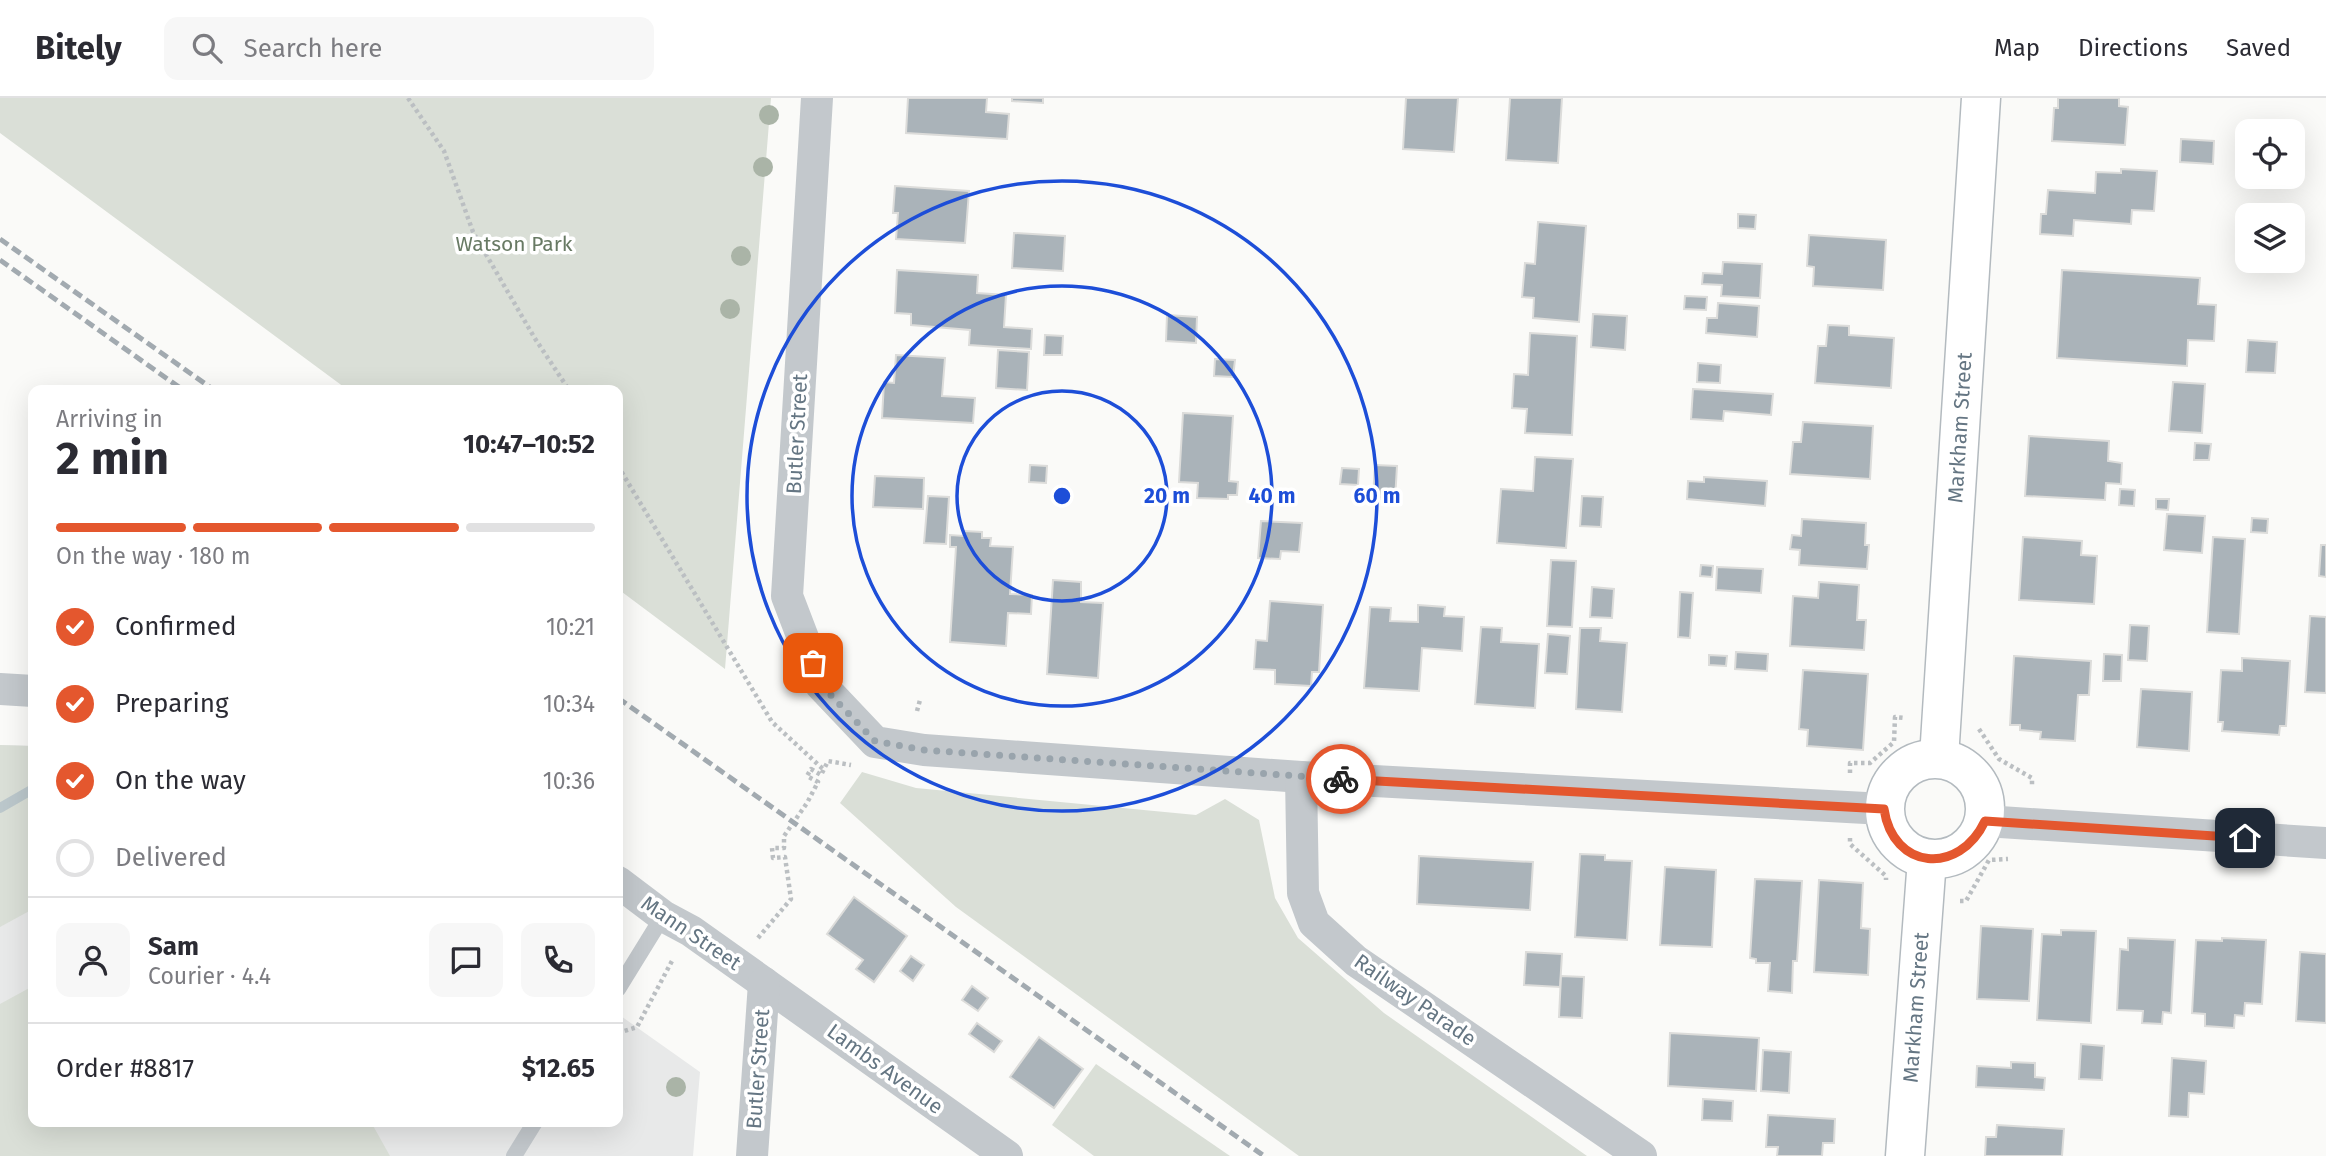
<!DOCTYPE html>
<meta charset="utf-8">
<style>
:root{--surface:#fff;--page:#f7f7f7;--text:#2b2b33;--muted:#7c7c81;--line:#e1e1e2;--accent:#e4572e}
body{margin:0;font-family:"Fira Sans",sans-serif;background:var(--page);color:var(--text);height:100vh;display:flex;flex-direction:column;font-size:26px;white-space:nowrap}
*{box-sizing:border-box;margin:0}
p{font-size:23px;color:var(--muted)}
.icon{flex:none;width:38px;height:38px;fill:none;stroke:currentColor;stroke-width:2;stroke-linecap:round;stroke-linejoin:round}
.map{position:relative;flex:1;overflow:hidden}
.panel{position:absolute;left:28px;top:287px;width:595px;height:742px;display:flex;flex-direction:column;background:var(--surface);border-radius:14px;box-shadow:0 7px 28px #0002}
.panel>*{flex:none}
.buttons{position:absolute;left:2235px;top:21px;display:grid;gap:14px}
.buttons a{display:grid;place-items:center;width:70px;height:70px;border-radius:14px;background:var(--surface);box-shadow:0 7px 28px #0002;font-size:35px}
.pin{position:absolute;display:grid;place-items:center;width:60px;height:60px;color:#fff;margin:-30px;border-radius:14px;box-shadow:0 4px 10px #0006}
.courier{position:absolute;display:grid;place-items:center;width:70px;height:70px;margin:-35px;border:5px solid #e4572e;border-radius:50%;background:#fff;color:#222;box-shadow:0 2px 9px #0007}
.overview em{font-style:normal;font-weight:700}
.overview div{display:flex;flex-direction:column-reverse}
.overview{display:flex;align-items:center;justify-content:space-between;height:119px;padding:0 28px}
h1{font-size:46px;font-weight:700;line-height:52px}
.bar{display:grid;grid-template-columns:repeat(4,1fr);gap:10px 7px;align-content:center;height:84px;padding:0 28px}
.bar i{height:9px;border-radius:5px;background:var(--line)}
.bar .on{background:var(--accent)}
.bar p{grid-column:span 4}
.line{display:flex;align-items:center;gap:18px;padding:0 28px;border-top:2px solid var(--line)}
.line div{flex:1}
.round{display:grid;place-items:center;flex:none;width:74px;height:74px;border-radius:14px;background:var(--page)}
ol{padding:0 28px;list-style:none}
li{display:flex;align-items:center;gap:21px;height:77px}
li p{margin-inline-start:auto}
li .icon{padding:7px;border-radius:50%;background:var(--accent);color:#fff;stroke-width:4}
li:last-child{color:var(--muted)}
li i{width:38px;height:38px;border:4px solid var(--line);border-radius:50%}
header{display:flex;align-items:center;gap:42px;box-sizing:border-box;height:98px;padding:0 35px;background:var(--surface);border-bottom:2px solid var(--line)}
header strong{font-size:33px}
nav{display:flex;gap:38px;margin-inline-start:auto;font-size:24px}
.search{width:490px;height:63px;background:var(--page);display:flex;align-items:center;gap:18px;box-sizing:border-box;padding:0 24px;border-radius:14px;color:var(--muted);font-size:26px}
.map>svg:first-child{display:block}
.built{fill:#e8e9e9}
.green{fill:#dadfd7}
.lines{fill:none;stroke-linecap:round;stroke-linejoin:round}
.stream{stroke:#bbc7cb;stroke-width:10}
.building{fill:#aab3b9;stroke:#dcdcda;stroke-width:2}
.secondary-casing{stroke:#b3babf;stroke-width:41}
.path{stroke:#bbbfc2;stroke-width:4.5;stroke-dasharray:3.5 3.5;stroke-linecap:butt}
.lane{stroke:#c3c8cc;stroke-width:16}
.street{stroke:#c3c8cc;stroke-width:32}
.secondary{stroke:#fff;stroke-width:38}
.rail{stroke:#a2aab0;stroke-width:5;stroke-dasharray:10 5;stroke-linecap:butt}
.tree{fill:#aab4a7}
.done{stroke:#99a4ac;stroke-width:7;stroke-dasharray:0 12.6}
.route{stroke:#e4572e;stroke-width:9}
.ring{fill:none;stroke:#1d4ed8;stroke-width:3.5}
.labels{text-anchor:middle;stroke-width:7;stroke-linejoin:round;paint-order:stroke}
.park-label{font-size:21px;fill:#687a64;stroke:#fff}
.street-label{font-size:21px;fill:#657683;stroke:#fff}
.centre{fill:#1d4ed8;stroke:#fff;stroke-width:3.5}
.ring-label{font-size:21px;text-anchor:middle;font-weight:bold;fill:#1d4ed8;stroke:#fff;stroke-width:7;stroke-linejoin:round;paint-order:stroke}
</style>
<header>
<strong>Bitely</strong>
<div class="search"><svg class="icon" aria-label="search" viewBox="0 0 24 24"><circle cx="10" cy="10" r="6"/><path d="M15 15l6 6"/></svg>Search here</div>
<nav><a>Map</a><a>Directions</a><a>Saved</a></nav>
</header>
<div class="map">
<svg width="2326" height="1058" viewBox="0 0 2326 1058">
<rect width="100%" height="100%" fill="#fafaf8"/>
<path class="built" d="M0 647 33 648V1024H618V916L700 974 693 1058H0Z"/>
<g class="green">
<path d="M0 0H771L725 571 618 491V292H348L0 35Z"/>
<path d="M0 647 33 648V811L0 829Z"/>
<path d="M862 674 916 690 1196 717 1225 701 1259 722 1275 800 1298 840 1384 915 1587 1058H1299L956 809 840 705Z"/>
<path d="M33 888V1024H371L390 1058H0V906Z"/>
<path d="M1096 966 1230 1058H1094L1052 1027Z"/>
</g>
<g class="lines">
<path class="stream" d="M0 710 33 691"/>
</g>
<g class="building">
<path d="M908 0H987L986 14 1009 16 1007 41 906 35Z"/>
<path d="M1012 0H1043V5L1012 3Z"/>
<path d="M1406 0H1458L1454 54 1403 51Z"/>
<path d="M1510 0H1562L1558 65 1506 62Z"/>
<path d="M2058 0H2119V8L2128 9 2125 47 2052 43 2054 10H2058Z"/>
<path d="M2181 41 2214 43 2213 66 2180 64Z"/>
<path d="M2121 71 2157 73 2154 113 2132 112 2131 126 2074 122 2073 138 2040 136 2041 116H2046L2048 92 2095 95 2096 74 2121 75Z"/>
<path d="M895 88 969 93 965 145 896 141 898 115H893Z"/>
<path d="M1738 116 1756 117 1755 131 1738 130Z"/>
<path d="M1538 124 1586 128 1579 224 1533 220 1534 200 1522 199 1525 165 1535 166Z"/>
<path d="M1014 135 1065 138 1063 173 1012 170Z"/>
<path d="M1809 137 1886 142 1883 192 1813 188 1814 169 1807 168Z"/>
<path d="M1723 164 1762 166 1760 200 1721 198 1722 187 1702 186 1703 175 1722 176Z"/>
<path d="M897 172 978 177 977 195 1006 197 1004 229 1032 231 1031 251 969 247 970 232 911 227V216L895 215Z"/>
<path d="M2062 172 2200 180 2198 206 2216 207 2214 243 2188 242 2187 268 2057 260Z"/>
<path d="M1685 198 1707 199 1706 212 1684 211Z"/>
<path d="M1718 205 1759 208 1757 239 1706 235 1707 220H1717Z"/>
<path d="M1593 216 1627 218 1625 252 1591 249Z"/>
<path d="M1167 217 1197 219 1196 245 1166 243Z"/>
<path d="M1828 227 1849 228V237L1894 240 1891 290 1815 285 1818 248H1826Z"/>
<path d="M1530 235 1577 238 1572 337 1525 335 1527 311 1512 310 1514 276 1528 277Z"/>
<path d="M1045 237 1063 238 1062 257H1044Z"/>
<path d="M2248 242 2277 244 2275 275 2246 274Z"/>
<path d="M998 252 1029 254 1027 292 996 290Z"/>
<path d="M896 257 945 260 942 298 975 300 973 325 882 320 884 284 894 285Z"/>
<path d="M1215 261 1235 262 1233 279 1214 278Z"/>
<path d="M1698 265 1721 267 1720 285 1697 284Z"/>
<path d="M2173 284 2205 286 2202 335 2169 333Z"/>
<path d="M1693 291 1773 296 1771 317 1724 313 1723 323 1691 321Z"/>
<path d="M1183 315 1233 318 1229 383 1238 384 1237 397H1228V401L1197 400 1198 385 1179 384Z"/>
<path d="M1803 324 1873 328 1870 381 1790 376 1793 344H1801Z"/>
<path d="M2029 338 2109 343 2108 363 2122 365 2121 386 2106 385 2105 402 2025 398Z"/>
<path d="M2195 345 2211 346 2209 362H2194Z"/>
<path d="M1535 359 1573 361 1566 450 1497 445 1501 391 1533 393Z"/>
<path d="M1030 367 1047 368 1046 385 1029 384Z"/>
<path d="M1375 367 1397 368 1395 402 1373 400Z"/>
<path d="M1342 370 1359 371 1358 387 1340 386Z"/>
<path d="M875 378 924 380 923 411 873 409Z"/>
<path d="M1704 379 1767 383 1765 408 1687 401 1688 383 1704 384Z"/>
<path d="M2120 391 2135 392 2134 408 2119 407Z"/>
<path d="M928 398 949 399 946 446 924 445Z"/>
<path d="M1582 398 1603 399 1601 429 1580 428Z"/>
<path d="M2156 401H2169L2168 412 2156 411Z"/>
<path d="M2167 416 2205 418 2202 455 2164 452Z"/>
<path d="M2252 420 2268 421 2267 435 2251 434Z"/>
<path d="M1802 421 1866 425 1865 447H1869L1867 471 1799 467 1800 452 1790 451 1792 437 1801 438Z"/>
<path d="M1261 423 1302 425 1299 454 1281 453 1280 461 1258 460Z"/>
<path d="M964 433 982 434V440H991L990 448 1013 449 1010 496 1032 497 1031 516 1008 515 1006 548 950 544 956 449H950V437L964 438Z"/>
<path d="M2023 439 2082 443 2081 457 2097 458 2094 506 2019 502Z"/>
<path d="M2213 439 2245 441 2239 536 2207 534Z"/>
<path d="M2321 447H2326V479L2319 478Z"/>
<path d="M1551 462 1576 463 1572 529 1547 528Z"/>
<path d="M1701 467 1713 468 1712 479 1700 478Z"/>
<path d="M1717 469 1763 471 1761 495 1716 492Z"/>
<path d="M1053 482 1081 484V504L1103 505 1098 580 1047 576Z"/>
<path d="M1819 484 1859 487 1857 522H1866L1864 552 1790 548 1793 498 1818 500Z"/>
<path d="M1592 489 1614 491 1612 520 1590 519Z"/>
<path d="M1680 494 1693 495 1690 540 1678 539Z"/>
<path d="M1270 503 1323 507 1319 574H1312L1311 588 1275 586V572L1254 571 1256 542 1267 543Z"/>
<path d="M1418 507 1445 509 1444 518 1464 519 1462 553 1422 550 1419 593 1364 590 1370 509 1391 510 1390 523 1418 524Z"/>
<path d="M2310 518 2326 519V595L2305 594Z"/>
<path d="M2130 527 2149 528 2147 563 2128 562Z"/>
<path d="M1481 529 1502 530 1501 544 1539 546 1535 610 1475 606Z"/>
<path d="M1580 530H1601L1600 543 1627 545 1622 614 1576 611Z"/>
<path d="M1548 536 1570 538 1567 576 1545 575Z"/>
<path d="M1736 554 1768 556 1767 573 1735 571Z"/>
<path d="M2104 556 2122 557 2121 583H2103Z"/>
<path d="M1709 557 1727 558 1726 568 1709 567Z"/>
<path d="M2014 558 2091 563 2089 597H2078L2075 643 2040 641 2041 634 2020 632V627H2010Z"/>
<path d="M2242 560 2290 563 2286 628H2280L2279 637 2222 633 2223 624H2218L2221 572 2242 573Z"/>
<path d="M1803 572 1868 576 1863 652 1807 648 1808 632 1799 631Z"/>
<path d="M2141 591 2192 594 2189 653 2137 649Z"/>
<path d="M1580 756 1605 757V762L1632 763 1627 842 1575 839Z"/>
<path d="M1419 758 1533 764 1530 812 1417 806Z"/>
<path d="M1665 769 1716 772 1712 849 1660 847Z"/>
<path d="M1755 781 1802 783 1797 863H1793L1792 895 1768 893 1770 865H1756V861L1750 860Z"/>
<path d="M1819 782 1863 785 1861 830 1870 831 1868 877 1814 874Z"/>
<path d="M854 799 907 838 874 884 856 871 863 862 827 836Z"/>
<path d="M1981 828 2033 831 2029 903 1977 901Z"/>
<path d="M2061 832 2096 833 2091 925 2037 922 2042 836 2061 837Z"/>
<path d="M2128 840 2175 842 2171 915 2163 914 2162 926 2142 925 2143 913 2117 912 2120 851 2128 852Z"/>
<path d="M2222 840 2266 842 2262 906 2245 905 2244 918 2235 917 2234 930 2205 928V916L2192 915 2196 842 2222 843Z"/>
<path d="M1526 854 1562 856 1560 889 1524 887Z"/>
<path d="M2300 854 2326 856V925L2296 923Z"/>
<path d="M911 858 924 867 913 883 900 873Z"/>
<path d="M1561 878 1584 879 1582 920 1559 919Z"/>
<path d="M972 888 988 900 978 913 962 902Z"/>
<path d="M977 925 1002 943 994 954 969 936Z"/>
<path d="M1670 935 1759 940 1756 993 1668 988Z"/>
<path d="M1039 939 1083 971 1054 1010 1010 979Z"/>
<path d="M2081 946 2104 948 2102 982 2079 981Z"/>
<path d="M1763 952 1791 954 1789 995 1761 993Z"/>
<path d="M2172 960 2206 963 2204 996 2189 995 2188 1019 2169 1018Z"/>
<path d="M2011 964 2035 965V979L2045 980 2044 992 1976 989 1977 968 2011 970Z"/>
<path d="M1703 1001 1733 1003 1732 1023 1702 1022Z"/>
<path d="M1768 1017 1835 1021 1834 1045H1823L1822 1058H1777L1778 1049H1766Z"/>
<path d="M1997 1027 2064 1031 2062 1058H1985L1986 1039H1996Z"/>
</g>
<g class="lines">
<defs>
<g id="secondary">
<path id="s1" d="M1939 660 1981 0"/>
<circle cx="1935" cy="711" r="50"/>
<path id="s2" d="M1905 1058 1927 761"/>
</g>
</defs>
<use href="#secondary" class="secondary-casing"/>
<g class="path">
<path d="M408 0 444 53 473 134 534 239 569 292"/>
<path d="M618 368 772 624 824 672"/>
<path d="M917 613 920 602"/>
<path d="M1979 631 1999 661 2032 680V687"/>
<path d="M1850 675V665H1870L1894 644 1895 619 1904 620"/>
<path d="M1850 740V746L1886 778V782"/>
<path d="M1960 803H1966L1989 762 2008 761"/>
<path d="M758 840 791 801 785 759 773 760 772 750H784V738L807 705 818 684 807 678 811 671 821 677 828 663 851 667"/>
<path d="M618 935 637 929 673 861"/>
</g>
<g class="lane">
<path d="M618 891 663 818"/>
<path d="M514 1058 535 1024"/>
</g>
<g class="street">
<path d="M817 0 787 498 821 587 875 644 924 652 1301 679 1884 711"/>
<path d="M0 591 33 593"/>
<path d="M1301 679 1303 795 1314 825 1356 863 1641 1058"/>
<path d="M1985 723 2326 745"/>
<path d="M618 784 663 818 691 833 1007 1058"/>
<path d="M752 1058 764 885"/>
</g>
<use href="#secondary" class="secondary"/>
<g class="rail">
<path d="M0 141 214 292"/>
<path d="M0 162 183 292"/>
<path d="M618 600 1264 1058"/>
</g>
</g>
<g class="tree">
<circle cx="769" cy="17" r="10"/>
<circle cx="763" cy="69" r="10"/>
<circle cx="741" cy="158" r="10"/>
<circle cx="730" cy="211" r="10"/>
<circle cx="676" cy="989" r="10"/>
</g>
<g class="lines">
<path class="done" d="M813 565 821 587 875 643 924 652 1341 681"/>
<path class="route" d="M1341 681 1884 711C1893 772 1959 778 1985 723L2245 740"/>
</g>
<g class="ring">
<circle cx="1062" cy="398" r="105"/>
<circle cx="1062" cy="398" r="210"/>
<circle cx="1062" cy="398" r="315"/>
</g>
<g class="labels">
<g class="park-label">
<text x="514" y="153">Watson Park</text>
</g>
<g class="street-label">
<text dy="7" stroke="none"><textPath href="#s1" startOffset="331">Markham Street</textPath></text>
<text transform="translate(797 336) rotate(-87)" y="7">Butler Street</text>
<text transform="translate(691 835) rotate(34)" y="7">Mann Street</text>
<text transform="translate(1415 902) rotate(35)" y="7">Railway Parade</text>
<text dy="7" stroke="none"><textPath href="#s2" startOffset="149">Markham Street</textPath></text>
<text transform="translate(758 971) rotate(-86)" y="7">Butler Street</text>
<text transform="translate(885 971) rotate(36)" y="7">Lambs Avenue</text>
</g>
</g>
<circle cx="1062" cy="398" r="10" class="centre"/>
<g class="ring-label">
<text x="1167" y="405">20 m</text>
<text x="1272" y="405">40 m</text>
<text x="1377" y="405">60 m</text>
</g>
</svg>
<div class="buttons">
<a><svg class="icon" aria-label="locate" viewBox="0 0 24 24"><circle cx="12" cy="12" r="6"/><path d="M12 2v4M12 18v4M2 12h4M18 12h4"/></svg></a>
<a><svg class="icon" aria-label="layers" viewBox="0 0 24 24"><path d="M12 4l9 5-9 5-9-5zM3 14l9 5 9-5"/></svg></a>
</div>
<div class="pin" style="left:813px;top:565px;background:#ea580c"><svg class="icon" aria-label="bag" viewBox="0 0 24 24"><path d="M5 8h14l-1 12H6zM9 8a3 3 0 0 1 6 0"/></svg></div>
<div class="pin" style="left:2245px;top:740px;background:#1f2937"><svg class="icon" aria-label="home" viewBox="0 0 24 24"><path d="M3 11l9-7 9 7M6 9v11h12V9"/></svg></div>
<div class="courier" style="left:1341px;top:681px"><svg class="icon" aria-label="bike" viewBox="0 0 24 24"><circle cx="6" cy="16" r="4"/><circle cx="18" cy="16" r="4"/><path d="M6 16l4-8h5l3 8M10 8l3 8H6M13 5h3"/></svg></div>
<section class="panel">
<div class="overview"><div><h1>2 min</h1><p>Arriving in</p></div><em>10:47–10:52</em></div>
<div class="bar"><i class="on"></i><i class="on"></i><i class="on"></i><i></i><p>On the way · 180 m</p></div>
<ol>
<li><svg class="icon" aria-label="check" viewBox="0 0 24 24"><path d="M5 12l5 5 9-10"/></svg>Confirmed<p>10:21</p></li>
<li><svg class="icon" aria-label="check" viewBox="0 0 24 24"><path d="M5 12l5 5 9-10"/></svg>Preparing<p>10:34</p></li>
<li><svg class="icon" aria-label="check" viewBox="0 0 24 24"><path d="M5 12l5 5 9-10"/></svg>On the way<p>10:36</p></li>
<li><i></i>Delivered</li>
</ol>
<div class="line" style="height:126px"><a class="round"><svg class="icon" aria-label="person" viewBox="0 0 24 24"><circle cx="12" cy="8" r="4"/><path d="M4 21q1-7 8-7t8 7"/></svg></a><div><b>Sam</b><p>Courier · 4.4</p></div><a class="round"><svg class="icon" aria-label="chat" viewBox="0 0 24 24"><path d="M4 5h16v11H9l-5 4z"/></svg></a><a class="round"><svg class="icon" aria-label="phone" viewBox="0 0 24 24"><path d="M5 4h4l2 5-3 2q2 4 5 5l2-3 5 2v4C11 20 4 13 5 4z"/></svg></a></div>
<div class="line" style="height:91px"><div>Order #8817</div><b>$12.65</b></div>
</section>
</div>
